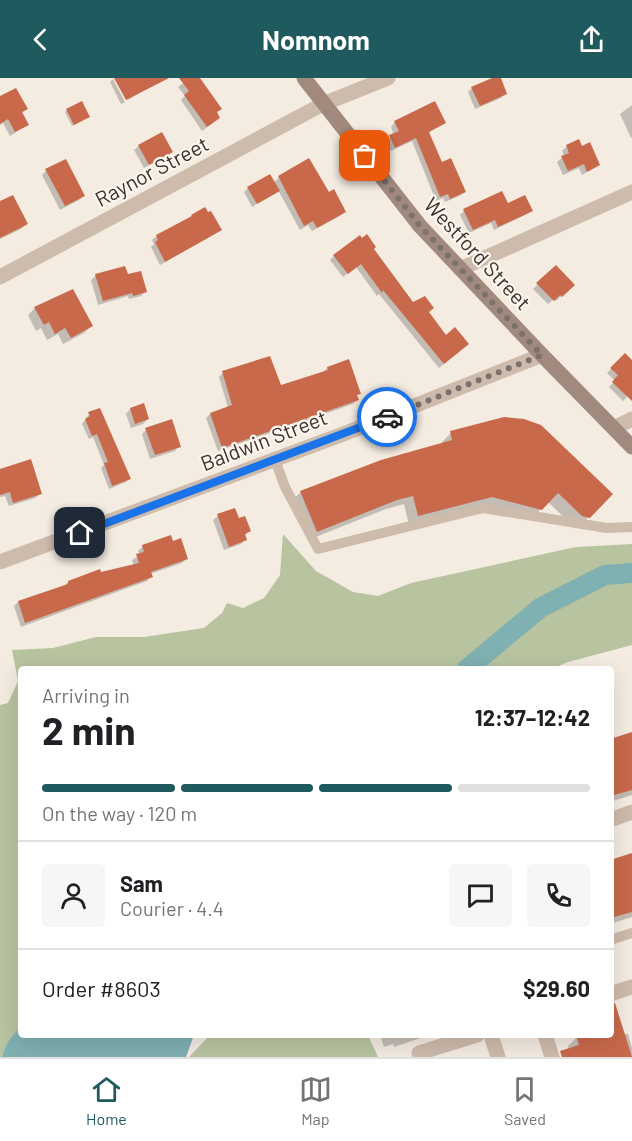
<!DOCTYPE html>
<meta charset="utf-8">
<style>
:root{--surface:#fff;--page:#f6f6f6;--text:#202124;--muted:#757577;--line:#e0e0e0;--accent:#1f5a5e}
body{margin:0;font-family:Barlow,sans-serif;background:var(--page);color:var(--text);height:100vh;display:flex;flex-direction:column;font-size:22px;white-space:nowrap}
*{box-sizing:border-box;margin:0}
p{font-size:20px;color:var(--muted)}
.icon{flex:none;width:33px;height:33px;fill:none;stroke:currentColor;stroke-width:2;stroke-linecap:round;stroke-linejoin:round}
.map{position:relative;flex:1;overflow:hidden}
.sheet{position:absolute;left:18px;top:588px;width:596px;height:372px;display:flex;flex-direction:column;background:var(--surface);border-radius:6px;box-shadow:0 6px 24px #0002}
.sheet>*{flex:none}
.pin{position:absolute;display:grid;place-items:center;width:51px;height:51px;color:#fff;margin:-26px;border-radius:12px;box-shadow:0 3px 9px #0006}
.courier{position:absolute;display:grid;place-items:center;width:60px;height:60px;margin:-30px;border:4px solid #1a73e8;border-radius:50%;background:#fff;color:#222;box-shadow:0 2px 8px #0007}
.headline em{font-style:normal;font-weight:700}
.headline div{display:flex;flex-direction:column-reverse}
.headline{display:flex;align-items:center;justify-content:space-between;height:102px;padding:0 24px}
h1{font-size:39px;font-weight:700;line-height:45px}
.bar{display:grid;grid-template-columns:repeat(4,1fr);gap:9px 6px;align-content:center;height:72px;padding:0 24px}
.bar i{height:8px;border-radius:4px;background:var(--line)}
.bar .on{background:var(--accent)}
.bar p{grid-column:span 4}
.line{display:flex;align-items:center;gap:15px;padding:0 24px;border-top:2px solid var(--line)}
.line div{flex:1}
.round{display:grid;place-items:center;flex:none;width:63px;height:63px;border-radius:6px;background:var(--page)}
header{display:flex;justify-content:space-between;align-items:center;height:78px;padding:0 24px;background:var(--accent);color:#fff;font-size:27px;font-weight:700}
.tab-bar{display:flex;justify-content:space-around;align-items:center;height:84px;border-top:2px solid var(--line);background:var(--surface);font-size:16px;color:var(--muted)}
.tab-bar a{display:grid;justify-items:center;gap:3px}
.tab-bar .on{color:var(--accent)}
.map>svg:first-child{display:block}
.green{fill:#b8c4a0}
.water{fill:#7fb0b2}
.shadow{fill:#0003}
.lines{fill:none;stroke-linecap:round;stroke-linejoin:round}
.canal{stroke:#7fb0b2;stroke-width:20}
.building{fill:#c8694b}
.service{stroke:#cdbbac;stroke-width:10}
.minor{stroke:#cdbbac;stroke-width:15}
.tertiary{stroke:#cdbbac;stroke-width:15}
.secondary{stroke:#a18a7d;stroke-width:15}
.done{stroke:#7c716b;stroke-width:6;stroke-dasharray:0 10.8}
.route{stroke:#1a73e8;stroke-width:8}
.labels{text-anchor:middle;stroke-width:4.5;stroke-linejoin:round;paint-order:stroke}
.street-label{font-size:21px;fill:#3b302b;stroke:#fbf5ee}
</style>
<header><svg class="icon" aria-label="back" viewBox="0 0 24 24"><path d="M15 5l-7 7 7 7"/></svg>Nomnom<svg class="icon" aria-label="share" viewBox="0 0 24 24"><path d="M12 15V3M7 8l5-5 5 5M5 13v7h14v-7"/></svg></header>
<div class="map">
<svg width="632" height="979" viewBox="0 0 632 979">
<rect width="100%" height="100%" fill="#f4ebe1"/>
<g class="green">
<path d="M283 456 316 493 353 514 378 518 411 505 576 469 632 466V567L568 584 551 591H21V949C11 958 5 966 2 979H0V627L8 625 18 603 12 572 53 570 96 559H144L204 550 222 535 227 525 243 530 264 520 280 497Z"/>
<path d="M210 957H368L378 979H189Z"/>
</g>
<path class="water" d="M21 949V957H194L186 979H2C5 966 11 958 21 949Z"/>
<g class="shadow">
<path d="M116 0H146L149 9 128 22Z"/>
<path d="M190 0H198L215 35 214 44 202 53 181 22 185 18 178 9Z"/>
<path d="M495 0H499L505 16 501 20 475 31 468 14 472 10Z"/>
<path d="M113 1 125 24 121 26 110 4Z"/>
<path d="M0 20 26 31 21 36 27 47 10 58 3 45 0 47Z"/>
<path d="M632 27V59L631 60 620 36Z"/>
<path d="M67 32 88 39 72 48 65 34Z"/>
<path d="M395 44 444 45 428 55 441 86 464 114 459 118 445 124 443 120 436 123 412 63 391 73 386 63 394 57 391 49Z"/>
<path d="M578 63 581 70 598 87 582 97 579 90 563 97 557 84 564 78 562 73 566 69Z"/>
<path d="M139 68 171 74 144 90 134 72Z"/>
<path d="M309 82 328 117 345 133 340 138 312 153 308 147 300 152 278 112 252 129 244 114 248 110 273 105 279 100Z"/>
<path d="M46 93 83 118 79 122 60 132 42 97Z"/>
<path d="M0 125 26 146 21 151 0 161Z"/>
<path d="M204 131 220 152 215 156 160 187 151 169 154 166 152 162 157 158Z"/>
<path d="M531 132 527 136 494 152 491 145 469 155 460 137 464 133Z"/>
<path d="M372 171 413 226 427 234 445 259 463 270 439 290 379 216 377 218 356 189 343 199 330 182 334 178Z"/>
<path d="M556 189 573 207 556 223 554 221 548 226 533 211Z"/>
<path d="M96 197 127 198 145 214 141 218 129 221 128 218 98 227 91 202Z"/>
<path d="M35 230 91 248 84 255 63 266 58 256 47 262 41 250 36 253 28 237Z"/>
<path d="M625 277 632 284V320L629 317 623 323 609 309 615 303 607 295Z"/>
<path d="M327 290 359 315 356 318 358 322 353 326 218 373 206 340 210 336 228 330 219 299 223 295 280 309 323 294Z"/>
<path d="M130 331 148 341 143 346 131 350 126 336Z"/>
<path d="M89 336 129 401 126 404 109 411 101 390 104 387 93 359 89 361 82 346Z"/>
<path d="M146 352 179 368 175 373 150 381 142 356Z"/>
<path d="M451 355 610 416 580 448 572 447 548 424 532 440 481 428 409 447 404 426 386 431 308 462 291 423 301 414 442 367V364Z"/>
<path d="M0 392 40 416 35 420 9 428 5 418 0 419Z"/>
<path d="M218 438 238 442 249 453 244 458 246 461 241 466 224 472 213 442Z"/>
<path d="M172 465 186 481 182 485 150 496 151 498 147 503 21 549 14 528 18 524 64 508 68 504 134 488 132 482 140 477 138 473 143 468Z"/>
<path d="M632 656V717L610 724V663Z"/>
<path d="M632 777V839L610 846V783Z"/>
<path d="M628 956 632 970V979H568L570 976 568 968 577 959 584 957Z"/>
<path d="M380 957H430L394 969 393 966 384 969Z"/>
</g>
<g class="lines">
<path class="canal" d="M467 591 540 530 605 497 632 495"/>
</g>
<g class="building">
<path d="M114 0H169L126 22Z"/>
<path d="M179 0H200L222 31 217 34 220 40 207 49 184 17 189 13Z"/>
<path d="M492 0H501L507 16 480 28 471 9Z"/>
<path d="M16 10 28 31 22 34 29 47 15 54 8 41 0 46V18Z"/>
<path d="M82 23 90 39 74 47 66 31Z"/>
<path d="M435 23 446 45 429 54 442 84 451 80 466 114 450 121 448 116 440 119 416 60 395 70 389 57 399 53 394 43Z"/>
<path d="M162 54 173 74 149 87 138 67Z"/>
<path d="M579 61 582 68 590 64 600 87 587 94 584 86 568 93 561 78 569 75 566 67Z"/>
<path d="M309 80 329 114 334 111 346 134 317 150 313 143 304 148 278 98Z"/>
<path d="M66 81 85 118 65 128 45 91Z"/>
<path d="M270 96 280 113 257 126 247 109Z"/>
<path d="M502 113 508 125 525 117 533 133 498 149 495 142 473 152 463 131Z"/>
<path d="M13 117 28 146 0 160V123Z"/>
<path d="M205 129 208 134 211 133 222 152 165 184 155 164 158 162 156 157 192 138 191 137Z"/>
<path d="M367 156 376 169 374 171 413 224 425 218 434 230 429 234 446 257 455 249 469 266 444 286 383 212 382 215 361 186 348 196 333 177 360 157 362 160Z"/>
<path d="M556 187 575 207 562 219 560 217 554 223 536 205Z"/>
<path d="M125 188 128 196 141 193 147 214 133 218 132 215 103 223 95 196Z"/>
<path d="M73 211 93 248 71 260 65 250 55 256 49 244 44 247 34 229Z"/>
<path d="M625 275 632 282V323L612 304 618 297 610 290Z"/>
<path d="M270 278 281 307 328 292 327 289 349 281 361 316 357 317 359 322 222 370 210 335 232 327 222 293Z"/>
<path d="M144 325 149 341 135 346 130 330Z"/>
<path d="M100 330 131 401 112 408 104 385 108 384 97 356 92 358 85 341 90 338 88 334Z"/>
<path d="M504 339 524 341 541 347 613 416 590 440 582 438 558 415 542 432 492 419 418 438 413 418 397 422 317 454 300 413 381 382 452 362 450 353Z"/>
<path d="M172 341 181 369 155 377 145 350Z"/>
<path d="M31 381 42 416 13 425 10 414 0 417V391Z"/>
<path d="M235 430 239 440 245 438 251 453 245 456 247 462 229 469 217 436Z"/>
<path d="M171 457 173 463 181 460 188 481 151 494 153 499 25 545 18 523 68 506V503L100 491 101 494 139 485 136 476 144 474 142 467Z"/>
<path d="M632 654V712L610 718V661Z"/>
<path d="M632 775V834L610 840V782Z"/>
<path d="M610 925H615L632 979H562L560 973 579 967 576 957H610Z"/>
</g>
<g class="lines">
<g class="service">
<path d="M275 382 285 409 318 471 483 430 607 450 632 449"/>
<path d="M610 862 632 855"/>
</g>
<g class="minor">
<path d="M460 191 632 114"/>
<path d="M0 199 323 26 388 0"/>
<path d="M614 350 632 341"/>
<path d="M610 742 632 734"/>
<path d="M610 916 632 909"/>
<path d="M491 957 498 979"/>
<path d="M545 957 552 979"/>
<path d="M419 975 477 957"/>
</g>
<path class="tertiary" d="M0 484 346 355 542 277"/>
<path class="secondary" d="M304 0 420 148 542 277 632 369"/>
</g>
<g class="lines">
<path class="done" d="M365 78 420 148 542 277 387 339"/>
<path class="route" d="M80 455 387 339"/>
</g>
<g class="labels">
<g class="street-label">
<text transform="translate(152 94) rotate(-28)" y="7">Raynor Street</text>
<text transform="translate(477 176) rotate(47)" y="7">Westford Street</text>
<text transform="translate(264 363) rotate(-21)" y="7">Baldwin Street</text>
</g>
</g>
</svg>
<div class="pin" style="left:365px;top:78px;background:#ea580c"><svg class="icon" aria-label="bag" viewBox="0 0 24 24"><path d="M5 8h14l-1 12H6zM9 8a3 3 0 0 1 6 0"/></svg></div>
<div class="pin" style="left:80px;top:455px;background:#1f2937"><svg class="icon" aria-label="home" viewBox="0 0 24 24"><path d="M3 11l9-7 9 7M6 9v11h12V9"/></svg></div>
<div class="courier" style="left:387px;top:339px"><svg class="icon" aria-label="car" viewBox="0 0 24 24"><path d="M5 17H2v-5l4-1 3-4h7l3 4 3 1v5h-3M9 17h6M6 11h13"/><circle cx="7" cy="17" r="2"/><circle cx="17" cy="17" r="2"/></svg></div>
<section class="sheet">
<div class="headline"><div><h1>2 min</h1><p>Arriving in</p></div><em>12:37–12:42</em></div>
<div class="bar"><i class="on"></i><i class="on"></i><i class="on"></i><i></i><p>On the way · 120 m</p></div>
<div class="line" style="height:108px"><a class="round"><svg class="icon" aria-label="person" viewBox="0 0 24 24"><circle cx="12" cy="8" r="4"/><path d="M4 21q1-7 8-7t8 7"/></svg></a><div><b>Sam</b><p>Courier · 4.4</p></div><a class="round"><svg class="icon" aria-label="chat" viewBox="0 0 24 24"><path d="M4 5h16v11H9l-5 4z"/></svg></a><a class="round"><svg class="icon" aria-label="phone" viewBox="0 0 24 24"><path d="M5 4h4l2 5-3 2q2 4 5 5l2-3 5 2v4C11 20 4 13 5 4z"/></svg></a></div>
<div class="line" style="height:78px"><div>Order #8603</div><b>$29.60</b></div>
</section>
</div>
<nav class="tab-bar">
<a class="on"><svg class="icon" aria-label="home" viewBox="0 0 24 24"><path d="M3 11l9-7 9 7M6 9v11h12V9"/></svg>Home</a>
<a><svg class="icon" aria-label="map" viewBox="0 0 24 24"><path d="M3 6l6-2 6 2 6-2v14l-6 2-6-2-6 2zM9 4v14M15 6v14"/></svg>Map</a>
<a><svg class="icon" aria-label="saved" viewBox="0 0 24 24"><path d="M7 4h10v16l-5-4-5 4z"/></svg>Saved</a>
</nav>
